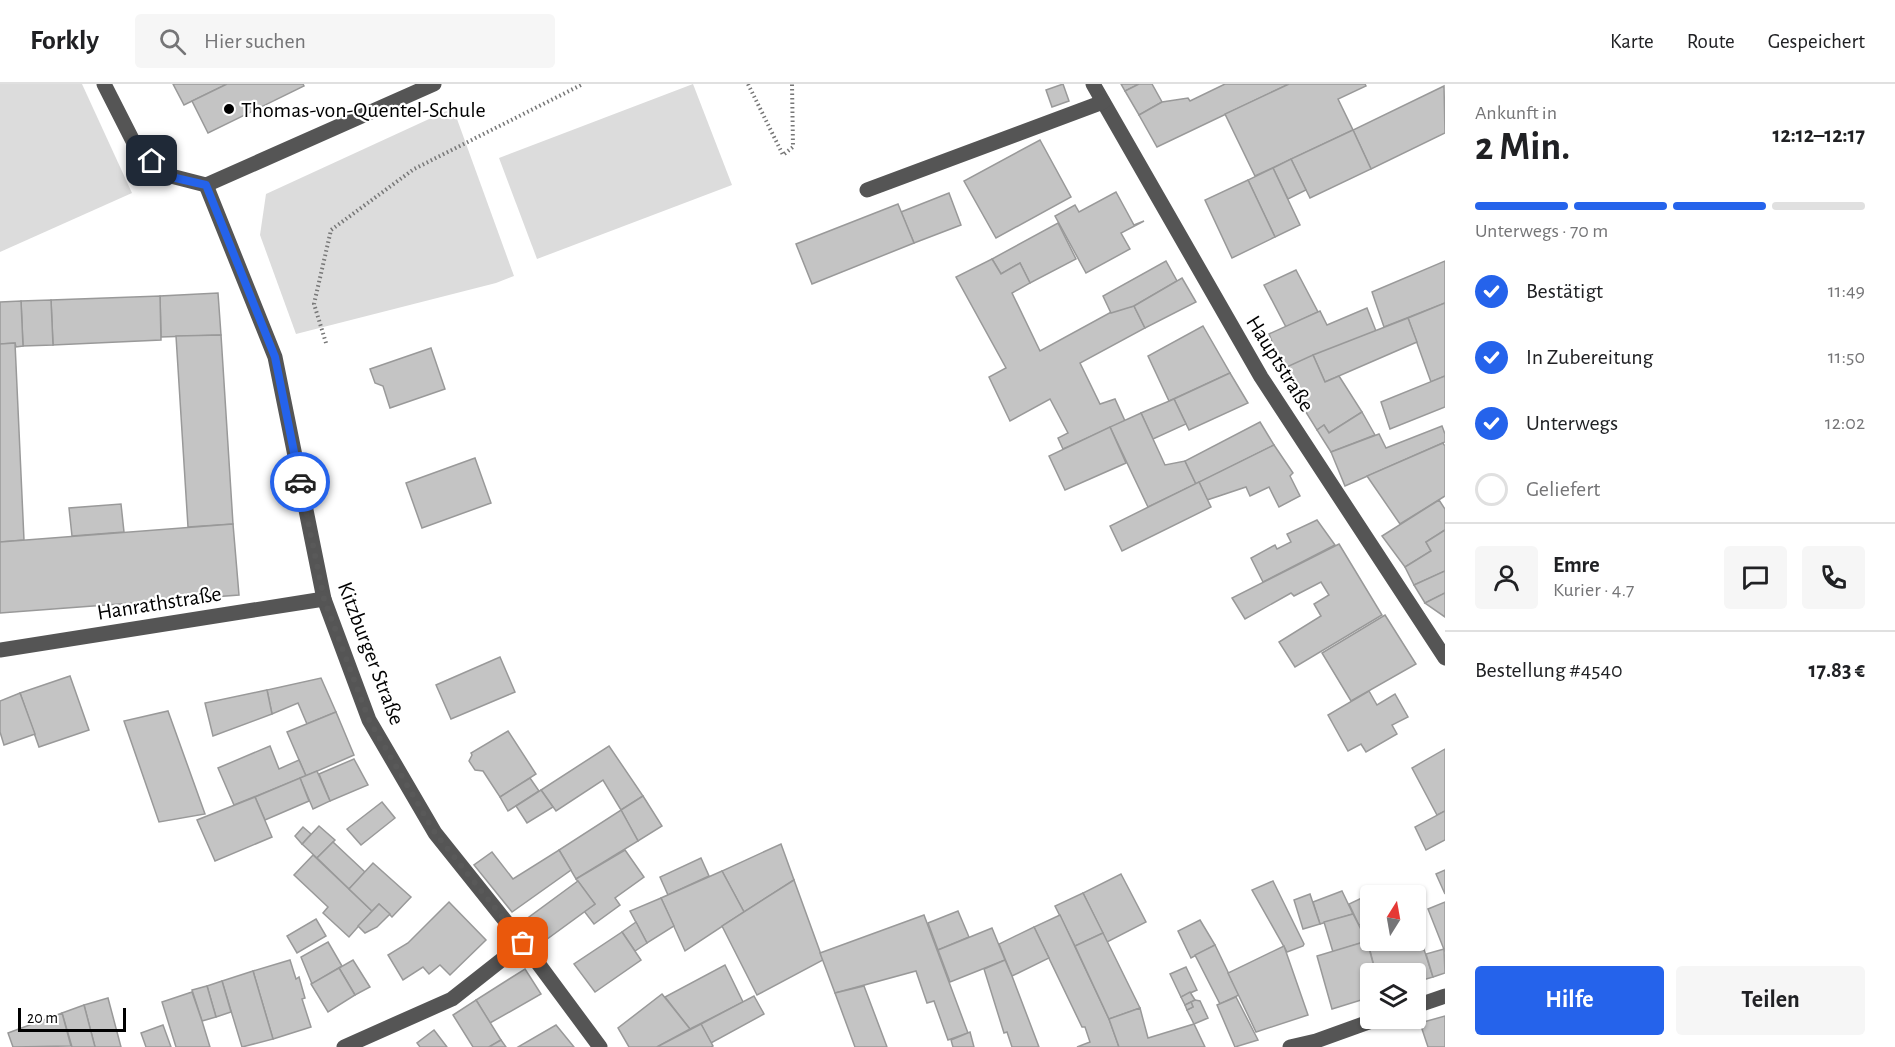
<!DOCTYPE html>
<html lang="de">
<meta charset="utf-8">
<style>
:root{--surface:#fff;--page:#f6f6f6;--text:#202124;--muted:#757577;--line:#e0e0e0;--accent:#2563eb}
body{margin:0;font-family:"Alegreya Sans",sans-serif;background:var(--page);color:var(--text);height:100vh;display:flex;flex-direction:column;font-size:22px;white-space:nowrap}
*{box-sizing:border-box;margin:0}
p{font-size:20px;color:var(--muted)}
.icon{flex:none;width:33px;height:33px;fill:none;stroke:currentColor;stroke-width:2;stroke-linecap:round;stroke-linejoin:round}
.map{position:relative;flex:1;overflow:hidden}
.side{display:flex;flex-direction:column;background:var(--surface);width:450px}
.side>*{flex:none}
.needle{width:39px;rotate:11deg}
.buttons{position:absolute;left:1360px;top:801px;display:grid;gap:12px}
.buttons a{display:grid;place-items:center;width:66px;height:66px;border-radius:6px;background:var(--surface);box-shadow:0 2px 4px #0004;font-size:30px}
.scale{position:absolute;left:18px;bottom:15px;width:108px;box-sizing:border-box;padding-left:6px;border:3px solid #000;border-top:0;font-size:16px;line-height:21px;white-space:nowrap;color:#000;-webkit-text-stroke:4px #fff;paint-order:stroke}
.pin{position:absolute;display:grid;place-items:center;width:51px;height:51px;color:#fff;margin:-26px;border-radius:12px;box-shadow:0 3px 9px #0006}
.courier{position:absolute;display:grid;place-items:center;width:60px;height:60px;margin:-30px;border:4px solid #2563eb;border-radius:50%;background:#fff;color:#222;box-shadow:0 2px 8px #0007}
.head em{font-style:normal;font-weight:700}
.head div{display:flex;flex-direction:column-reverse}
.head{display:flex;align-items:center;justify-content:space-between;height:102px;padding:0 30px}
h1{font-size:39px;font-weight:700;line-height:45px}
.bar{display:grid;grid-template-columns:repeat(4,1fr);gap:9px 6px;align-content:center;height:72px;padding:0 30px}
.bar i{height:8px;border-radius:4px;background:var(--line)}
.bar .active{background:var(--accent)}
.bar p{grid-column:span 4}
.line{display:flex;align-items:center;gap:15px;padding:0 30px;border-top:2px solid var(--line)}
.line div{flex:1}
.round{display:grid;place-items:center;flex:none;width:63px;height:63px;border-radius:6px;background:var(--page)}
ol{padding:0 30px;list-style:none}
li{display:flex;align-items:center;gap:18px;height:66px}
li p{margin-inline-start:auto}
li .icon{padding:6px;border-radius:50%;background:var(--accent);color:#fff;stroke-width:4}
li:last-child{color:var(--muted)}
li i{width:33px;height:33px;border:3px solid var(--line);border-radius:50%}
.action{display:flex;gap:12px;margin-top:auto;padding:12px 30px}
.action a{flex:1;height:69px;border-radius:6px;background:var(--accent);color:#fff;font-size:24px;font-weight:700;line-height:69px;text-align:center}
.action a+a{background:var(--page);color:var(--text)}
header{display:flex;align-items:center;gap:36px;box-sizing:border-box;height:84px;padding:0 30px;background:var(--surface);border-bottom:2px solid var(--line)}
header strong{font-size:28px}
nav{display:flex;gap:33px;margin-inline-start:auto;font-size:21px}
.search{width:420px;height:54px;background:var(--page);display:flex;align-items:center;gap:15px;box-sizing:border-box;padding:0 21px;border-radius:6px;color:var(--muted);font-size:22px}
main{display:flex;flex:1;min-height:0}
.map>svg:first-child{display:block}
.green{fill:#dcdcdc}
.building{fill:#c4c4c4;stroke:#999;stroke-width:1.5}
.lines{fill:none;stroke-linecap:round;stroke-linejoin:round}
.path{stroke:#777;stroke-width:4;stroke-dasharray:1.5 3;stroke-linecap:butt}
.minor{stroke:#555;stroke-width:15}
.done{stroke:#595959;stroke-width:6;stroke-dasharray:0 10.8}
.route{stroke:#2563eb;stroke-width:8}
.poi-dot{fill:#000;stroke:#fff;stroke-width:2}
.labels{text-anchor:middle;stroke-width:4.5;stroke-linejoin:round;paint-order:stroke}
.poi-label{font-size:22px;fill:#000;stroke:#fff;text-anchor:start}
.street-label{font-size:22px;fill:#000;stroke:#fff}
</style>
<header>
<strong>Forkly</strong>
<div class="search"><svg class="icon" aria-label="search" viewBox="0 0 24 24"><circle cx="10" cy="10" r="6"/><path d="M15 15l6 6"/></svg>Hier suchen</div>
<nav><a>Karte</a><a>Route</a><a>Gespeichert</a></nav>
</header>
<main>
<div class="map">
<svg width="1445" height="963" viewBox="0 0 1445 963">
<rect width="100%" height="100%" fill="#fff"/>
<g class="green">
<path d="M0 0H82L132 109 0 168Z"/>
<path d="M693 0 732 101 537 175 499 74Z"/>
<path d="M453 24 514 192 496 199 296 250 260 151 266 110Z"/>
</g>
<g class="building">
<path d="M173 0H227L184 21Z"/>
<path d="M227 0H303L304 2 208 49 192 17Z"/>
<path d="M1063 0 1069 17 1052 23 1046 6Z"/>
<path d="M1121 0H1139L1125 7Z"/>
<path d="M1139 0H1152L1162 18 1139 31 1125 7Z"/>
<path d="M1225 0H1289L1157 63 1139 31 1162 18 1188 14 1190 17Z"/>
<path d="M1289 0H1365L1366 2 1338 15 1353 46 1255 92 1225 30Z"/>
<path d="M1444 2 1445 49 1371 85 1353 46Z"/>
<path d="M1353 46 1371 85 1310 114 1291 75Z"/>
<path d="M1040 56 1071 113 996 154 964 97Z"/>
<path d="M1291 75 1306 106 1288 115 1273 84Z"/>
<path d="M1273 84 1300 141 1275 153 1248 96Z"/>
<path d="M1248 96 1275 153 1232 174 1205 116Z"/>
<path d="M1116 108 1134 141 1144 137 1121 149 1130 165 1086 189 1055 132 1075 121 1079 128Z"/>
<path d="M949 109 961 141 914 159 901 128Z"/>
<path d="M898 120 914 159 812 200 796 160Z"/>
<path d="M1058 139 1076 175 1030 199 1020 179 1001 190 992 175Z"/>
<path d="M992 175 1001 190 1020 179 1030 199 1012 209 1040 267 1115 226 1134 222 1145 244 1080 279 1100 320 1115 315 1125 337 1063 365 1058 354 1068 349 1050 315 1010 337 989 293 1006 284 956 193Z"/>
<path d="M1166 177 1177 197 1134 222 1111 229 1103 212Z"/>
<path d="M1445 177V219L1384 243 1372 208Z"/>
<path d="M1296 186 1318 228 1286 243 1264 201Z"/>
<path d="M1182 194 1196 218 1145 244 1134 222Z"/>
<path d="M218 209 221 251 161 253 160 212Z"/>
<path d="M160 212 161 256 53 261 51 216Z"/>
<path d="M51 216 53 261 23 262 21 217Z"/>
<path d="M21 217 23 262 16 263 15 259 0 260V218Z"/>
<path d="M1445 219V292L1431 298 1408 234Z"/>
<path d="M1367 224 1376 247 1283 285 1269 250 1320 227 1327 241Z"/>
<path d="M1408 234 1417 258 1325 298 1313 271Z"/>
<path d="M1203 242 1230 289 1169 317 1148 272Z"/>
<path d="M221 251 233 440 188 443 176 252Z"/>
<path d="M15 259 24 456 0 458V260Z"/>
<path d="M431 264 445 305 390 324 383 302 375 299 370 285Z"/>
<path d="M1313 271 1325 298 1339 292 1362 328 1329 349 1324 341 1317 346 1280 286Z"/>
<path d="M1230 289 1248 319 1189 346 1174 315Z"/>
<path d="M1445 292V323L1390 345 1381 318Z"/>
<path d="M1174 315 1186 340 1153 355 1141 329Z"/>
<path d="M1362 328 1375 351 1331 368 1317 346 1324 341 1329 349Z"/>
<path d="M1141 329 1165 381 1185 377 1196 400 1148 423 1110 343Z"/>
<path d="M1260 338 1274 361 1196 400 1185 377Z"/>
<path d="M1442 342 1445 350V358L1345 402 1331 368 1379 350 1386 364Z"/>
<path d="M1110 343 1126 379 1065 406 1049 372Z"/>
<path d="M1443 359 1445 362V412L1400 440 1367 392Z"/>
<path d="M1274 361 1293 389 1290 392 1300 412 1279 423 1269 403 1250 412 1246 403 1207 416 1199 398Z"/>
<path d="M475 374 491 419 422 444 406 399Z"/>
<path d="M1199 398 1211 423 1122 467 1110 442Z"/>
<path d="M1439 416 1445 425V446L1426 458 1431 467 1405 483 1382 452Z"/>
<path d="M121 420 124 448 72 452 69 424Z"/>
<path d="M1317 436 1335 461 1263 498 1251 474 1275 461 1277 465 1291 458 1287 450Z"/>
<path d="M233 440 239 511 0 529V458Z"/>
<path d="M1445 446V487L1414 501 1405 483 1431 467 1426 458Z"/>
<path d="M1339 460 1382 531 1295 583 1279 558 1321 532 1314 520 1329 511 1321 498 1294 512 1291 509 1245 535 1232 514Z"/>
<path d="M1445 487V509L1425 519 1414 501Z"/>
<path d="M1445 509V533L1425 519Z"/>
<path d="M1385 531 1416 580 1351 617 1322 569Z"/>
<path d="M500 573 515 608 451 635 436 601Z"/>
<path d="M70 592 89 646 39 663 20 609Z"/>
<path d="M321 594 336 628 307 640 298 619 272 630 267 606Z"/>
<path d="M267 606 272 630 213 652 205 619Z"/>
<path d="M1369 607 1377 621 1395 610 1408 633 1392 641 1397 650 1366 668 1361 660 1348 667 1328 631Z"/>
<path d="M20 609 35 650 4 661 0 648V617Z"/>
<path d="M168 627 205 730 159 738 124 637Z"/>
<path d="M336 628 354 671 306 692 287 648Z"/>
<path d="M508 647 536 690 500 713 483 687 475 686 469 677 472 671 471 669Z"/>
<path d="M270 662 279 685 299 676 306 692 234 721 218 684Z"/>
<path d="M609 662 643 712 621 726 603 696 556 727 541 706Z"/>
<path d="M1445 665V727L1437 731 1412 684Z"/>
<path d="M354 675 368 701 330 717 319 690Z"/>
<path d="M317 687 330 717 313 725 300 694Z"/>
<path d="M300 694 309 717 265 736 255 713Z"/>
<path d="M530 694 539 707 508 727 500 713Z"/>
<path d="M541 706 553 723 527 739 516 722Z"/>
<path d="M643 712 662 742 638 757 621 726Z"/>
<path d="M255 713 272 753 215 777 197 736Z"/>
<path d="M382 718 395 734 361 761 347 745Z"/>
<path d="M621 726 638 757 576 795 559 766Z"/>
<path d="M1445 727V756L1426 766 1415 743Z"/>
<path d="M319 742 335 756 317 774 302 760Z"/>
<path d="M303 743 311 750 302 760 295 752Z"/>
<path d="M333 758 365 788 349 805 317 774Z"/>
<path d="M781 760 794 796 744 828 722 787Z"/>
<path d="M559 766 571 786 512 828 474 781 492 768 513 795Z"/>
<path d="M625 766 644 793 615 814 620 821 594 840 584 827 595 820 576 795Z"/>
<path d="M313 771 372 827 349 853 323 829 328 823 294 791Z"/>
<path d="M701 774 709 792 668 811 660 793Z"/>
<path d="M373 779 411 813 392 833 379 820 372 827 349 805Z"/>
<path d="M1445 786V810L1436 790Z"/>
<path d="M722 787 744 828 685 867 661 814Z"/>
<path d="M1121 790 1146 838 1107 858 1083 809Z"/>
<path d="M794 796 823 876 757 911 722 842Z"/>
<path d="M578 797 595 820 539 861 521 839Z"/>
<path d="M1273 797 1304 860 1303 862 1287 868 1252 806Z"/>
<path d="M1342 807 1353 830 1320 840 1313 818Z"/>
<path d="M1083 809 1103 849 1075 862 1055 822Z"/>
<path d="M1310 810 1320 840 1303 845 1294 816Z"/>
<path d="M1368 811 1371 817V836L1359 841 1349 820Z"/>
<path d="M661 814 674 842 647 859 630 827Z"/>
<path d="M449 818 486 856 450 891 440 881 429 890 423 883 403 896 388 871 408 859Z"/>
<path d="M1445 818V868L1428 825Z"/>
<path d="M379 820 390 830 377 843 365 849 358 842Z"/>
<path d="M958 827 969 853 938 866 928 839Z"/>
<path d="M1353 830 1367 857 1333 868 1324 838Z"/>
<path d="M924 831 968 949 948 956 934 917 927 919 916 887 835 909 820 869Z"/>
<path d="M1060 831 1109 935 1119 963H1077L1090 958 1085 943H1082L1034 843Z"/>
<path d="M316 835 326 852 297 869 287 852Z"/>
<path d="M1200 836 1215 861 1191 874 1178 847Z"/>
<path d="M636 838 647 859 635 867 622 848Z"/>
<path d="M1034 843 1049 874 1012 892 999 860Z"/>
<path d="M992 844 1005 876 950 898 938 866Z"/>
<path d="M1417 844 1433 893 1416 898V890H1376L1368 859 1376 856H1416Z"/>
<path d="M622 848 641 876 595 908 574 880Z"/>
<path d="M1103 849 1140 924 1109 935 1075 862Z"/>
<path d="M1367 857 1376 890H1371V913L1332 925 1317 872Z"/>
<path d="M328 858 342 882 312 900 301 873Z"/>
<path d="M1215 861 1239 911 1220 920 1195 871Z"/>
<path d="M1284 862 1308 931 1256 948 1228 889Z"/>
<path d="M1444 865 1445 889 1433 893 1426 870Z"/>
<path d="M290 876 296 895 299 893 305 914 302 915 311 943 273 955 253 887Z"/>
<path d="M353 876 370 903 355 911 339 884Z"/>
<path d="M1005 876 1012 892 1039 963H1012L1007 948 1004 949 984 885Z"/>
<path d="M725 881 743 918 690 945 665 913Z"/>
<path d="M1186 883 1197 906 1181 913 1170 890Z"/>
<path d="M339 884 355 911 328 928 311 900Z"/>
<path d="M525 885 541 910 490 939 476 916Z"/>
<path d="M253 887 273 955 242 963 222 897Z"/>
<path d="M222 897 231 928 216 933 207 902Z"/>
<path d="M207 902 216 933 202 937 192 906Z"/>
<path d="M864 902 887 963H855L835 909Z"/>
<path d="M192 908 202 937 210 963H176L162 918Z"/>
<path d="M1190 908 1195 916 1185 921 1181 913Z"/>
<path d="M662 910 690 945 657 963H629L618 944Z"/>
<path d="M754 912 764 930 711 959 701 940Z"/>
<path d="M1236 913 1258 956 1235 963 1217 921Z"/>
<path d="M108 914 121 963H95L84 921Z"/>
<path d="M476 916 501 956 489 963H473L453 931Z"/>
<path d="M1195 916 1200 917 1208 934 1194 940 1187 926 1193 923 1191 918Z"/>
<path d="M1191 918 1193 923 1187 926 1185 921Z"/>
<path d="M84 921 95 963H72L62 929Z"/>
<path d="M1140 924 1148 954 1194 940 1205 963H1119L1109 935Z"/>
<path d="M62 929 71 962 13 963 8 949Z"/>
<path d="M1445 932V963H1428L1420 939Z"/>
<path d="M701 940 713 962 711 963H657Z"/>
<path d="M163 941 171 963H146L141 949Z"/>
<path d="M556 941 574 963H518Z"/>
<path d="M434 946 447 963H420L417 959Z"/>
<path d="M970 948 974 963H953L951 956Z"/>
<path d="M501 956 506 963H489Z"/>
</g>
<g class="lines">
<g class="path">
<path d="M748 0 783 71 793 63 792 0"/>
<path d="M326 259 314 220 331 146 414 85 583 0"/>
</g>
<g class="minor">
<path d="M104 0 136 63 167 91 206 101"/>
<path d="M1093 0 1261 293 1445 574"/>
<path d="M206 101 275 273 324 515 369 636 435 749 523 859 600 963"/>
<path d="M206 101 434 0"/>
<path d="M867 106 1103 18"/>
<path d="M0 566 324 515"/>
<path d="M1416 922 1445 912"/>
<path d="M344 963 452 915 523 859"/>
<path d="M1290 963 1316 957 1380 934"/>
</g>
</g>
<g class="lines">
<path class="done" d="M300 398 324 515 369 636 435 749 523 859"/>
<path class="route" d="M152 77 167 92 206 101 275 273 300 398"/>
</g>
<circle class="poi-dot" cx="229" cy="25" r="6"/>
<g class="labels">
<g class="poi-label">
<text x="241" y="33">Thomas-von-Quentel-Schule</text>
</g>
<g class="street-label">
<text transform="translate(1281 279) rotate(58)" y="8">Hauptstraße</text>
<text transform="translate(159 518) rotate(-9)" y="8">Hanrathstraße</text>
<text transform="translate(372 569) rotate(69)" y="8">Kitzburger Straße</text>
</g>
</g>
</svg>
<div class="buttons">
<a><svg class="needle" viewBox="-14 -14 28 28"><path d="M0-13l5 13h-10z" fill="#e53935"/><path d="M0 13l5-13h-10z" fill="#757577"/></svg></a>
<a><svg class="icon" aria-label="layers" viewBox="0 0 24 24"><path d="M12 4l9 5-9 5-9-5zM3 14l9 5 9-5"/></svg></a>
</div>
<div class="scale">20 m</div>
<div class="pin" style="left:523px;top:859px;background:#ea580c"><svg class="icon" aria-label="bag" viewBox="0 0 24 24"><path d="M5 8h14l-1 12H6zM9 8a3 3 0 0 1 6 0"/></svg></div>
<div class="pin" style="left:152px;top:77px;background:#1f2937"><svg class="icon" aria-label="home" viewBox="0 0 24 24"><path d="M3 11l9-7 9 7M6 9v11h12V9"/></svg></div>
<div class="courier" style="left:300px;top:398px"><svg class="icon" aria-label="car" viewBox="0 0 24 24"><path d="M5 17H2v-5l4-1 3-4h7l3 4 3 1v5h-3M9 17h6M6 11h13"/><circle cx="7" cy="17" r="2"/><circle cx="17" cy="17" r="2"/></svg></div>
</div>
<section class="side">
<div class="head"><div><h1>2 Min.</h1><p>Ankunft in</p></div><em>12:12–12:17</em></div>
<div class="bar"><i class="active"></i><i class="active"></i><i class="active"></i><i></i><p>Unterwegs · 70 m</p></div>
<ol>
<li><svg class="icon" aria-label="check" viewBox="0 0 24 24"><path d="M5 12l5 5 9-10"/></svg>Bestätigt<p>11:49</p></li>
<li><svg class="icon" aria-label="check" viewBox="0 0 24 24"><path d="M5 12l5 5 9-10"/></svg>In Zubereitung<p>11:50</p></li>
<li><svg class="icon" aria-label="check" viewBox="0 0 24 24"><path d="M5 12l5 5 9-10"/></svg>Unterwegs<p>12:02</p></li>
<li><i></i>Geliefert</li>
</ol>
<div class="line" style="height:108px"><a class="round"><svg class="icon" aria-label="person" viewBox="0 0 24 24"><circle cx="12" cy="8" r="4"/><path d="M4 21q1-7 8-7t8 7"/></svg></a><div><b>Emre</b><p>Kurier · 4.7</p></div><a class="round"><svg class="icon" aria-label="chat" viewBox="0 0 24 24"><path d="M4 5h16v11H9l-5 4z"/></svg></a><a class="round"><svg class="icon" aria-label="phone" viewBox="0 0 24 24"><path d="M5 4h4l2 5-3 2q2 4 5 5l2-3 5 2v4C11 20 4 13 5 4z"/></svg></a></div>
<div class="line" style="height:78px"><div>Bestellung #4540</div><b>17.83 €</b></div>
<div class="action"><a>Hilfe</a><a>Teilen</a></div>
</section>
</main>
